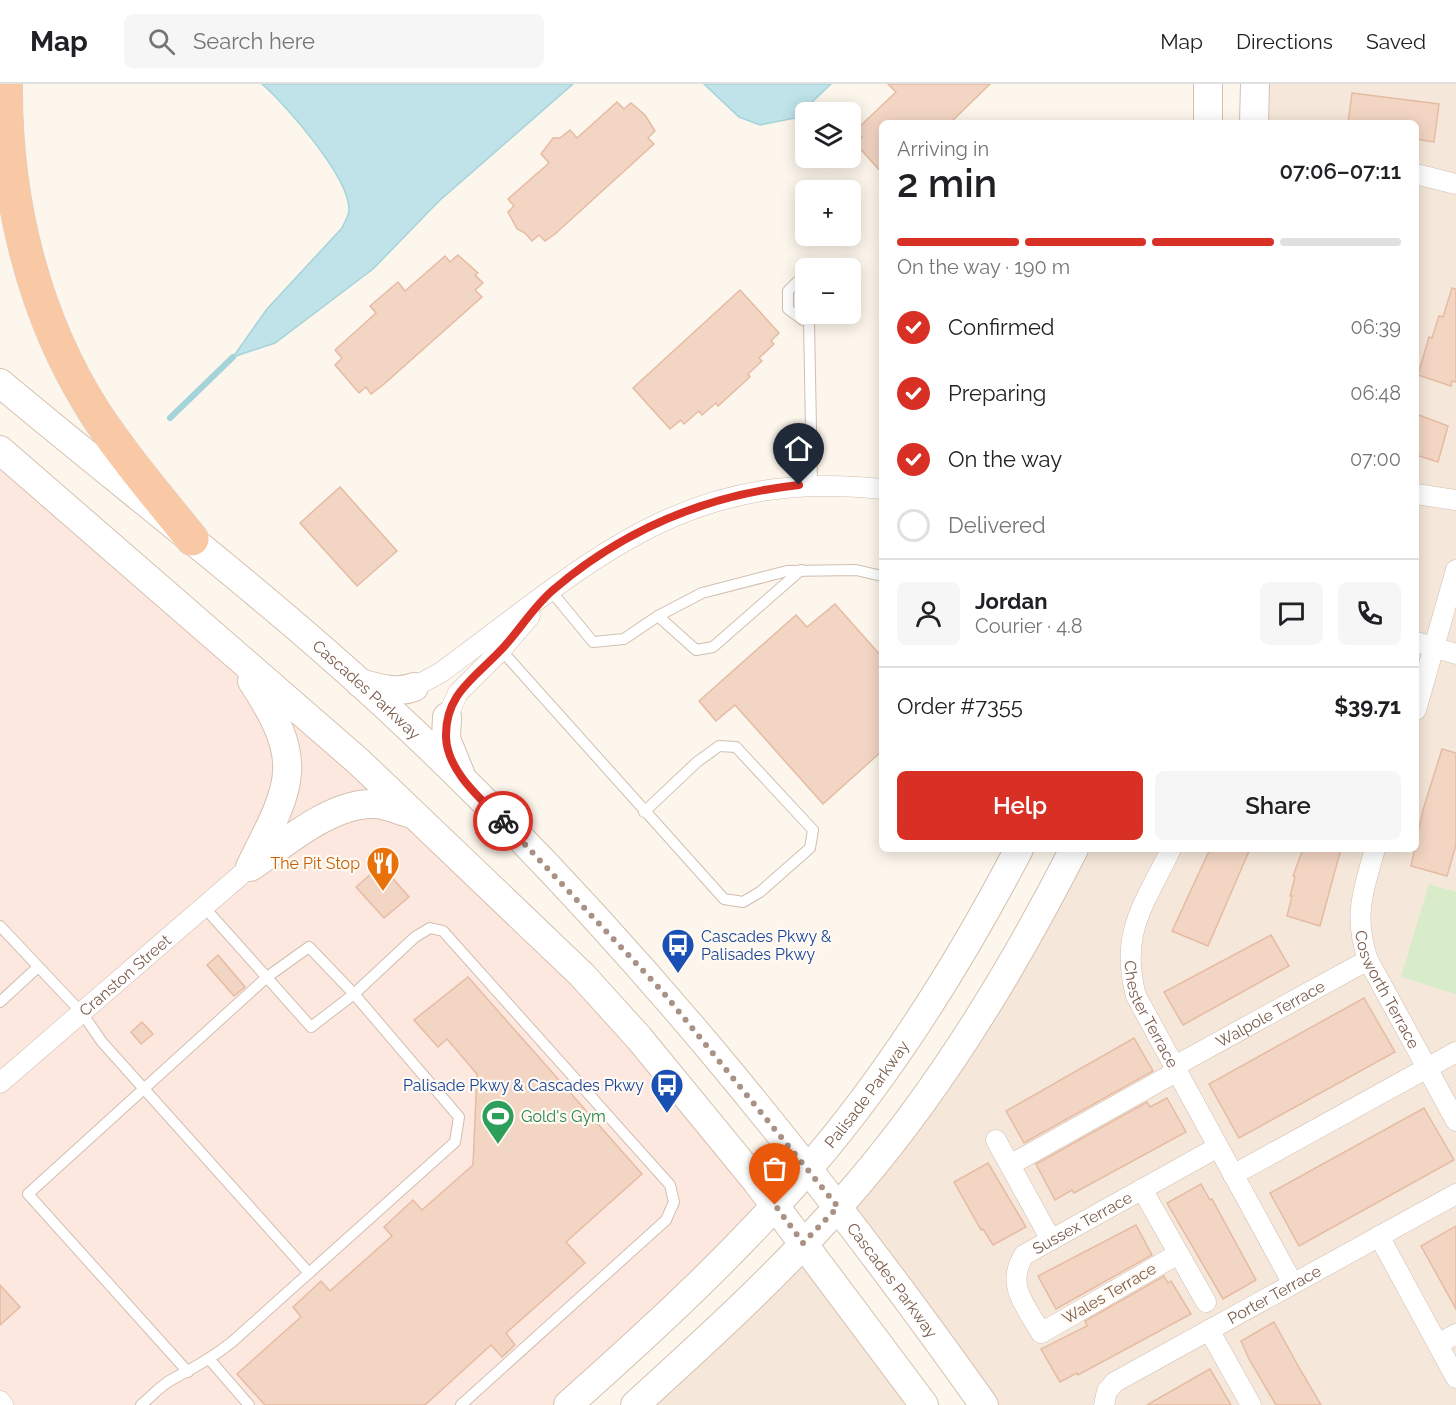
<!DOCTYPE html>
<meta charset="utf-8">
<style>
:root{--surface:#fff;--page:#f6f6f6;--text:#202124;--muted:#757577;--line:#e0e0e0;--accent:#d93025}
body{margin:0;font-family:Raleway,sans-serif;background:var(--page);color:var(--text);height:100vh;display:flex;flex-direction:column;font-size:22px;white-space:nowrap}
*{box-sizing:border-box;margin:0}
p{font-size:20px;color:var(--muted)}
.icon{flex:none;width:33px;height:33px;fill:none;stroke:currentColor;stroke-width:2;stroke-linecap:round;stroke-linejoin:round}
.map{position:relative;flex:1;overflow:hidden}
.details{position:absolute;left:879px;top:36px;width:540px;height:732px;display:flex;flex-direction:column;background:var(--surface);border-radius:9px;box-shadow:0 3px 15px #0003}
.details>*{flex:none}
.tools{position:absolute;left:795px;top:18px;display:grid;gap:12px}
.tools a{display:grid;place-items:center;width:66px;height:66px;border-radius:9px;background:var(--surface);box-shadow:0 3px 15px #0003;font-size:30px}
.pin{position:absolute;display:grid;place-items:center;width:51px;height:51px;color:#fff;margin:-62px -26px;border-radius:50% 50% 50% 0;rotate:-45deg;box-shadow:0 0 6px #0007}
.pin .icon{rotate:45deg}
.courier{position:absolute;display:grid;place-items:center;width:60px;height:60px;margin:-30px;border:4px solid #d93025;border-radius:50%;background:#fff;color:#222;box-shadow:0 2px 8px #0007}
.head em{font-style:normal;font-weight:600}
.head div{display:flex;flex-direction:column-reverse}
.head{display:flex;align-items:center;justify-content:space-between;height:102px;padding:0 18px}
h1{font-size:39px;font-weight:600;line-height:45px}
.bar{display:grid;grid-template-columns:repeat(4,1fr);gap:9px 6px;align-content:center;height:72px;padding:0 18px}
.bar i{height:8px;border-radius:4px;background:var(--line)}
.bar .on{background:var(--accent)}
.bar p{grid-column:span 4}
.line{display:flex;align-items:center;gap:15px;padding:0 18px;border-top:2px solid var(--line)}
.line div{flex:1}
.round{display:grid;place-items:center;flex:none;width:63px;height:63px;border-radius:9px;background:var(--page)}
ol{padding:0 18px;list-style:none}
li{display:flex;align-items:center;gap:18px;height:66px}
li p{margin-inline-start:auto}
li .icon{padding:6px;border-radius:50%;background:var(--accent);color:#fff;stroke-width:4}
li:last-child{color:var(--muted)}
li i{width:33px;height:33px;border:3px solid var(--line);border-radius:50%}
.cta{display:flex;gap:12px;margin-top:auto;padding:12px 18px}
.cta a{flex:1;height:69px;border-radius:9px;background:var(--accent);color:#fff;font-size:24px;font-weight:600;line-height:69px;text-align:center}
.cta a+a{background:var(--page);color:var(--text)}
header{display:flex;align-items:center;gap:36px;box-sizing:border-box;height:84px;padding:0 30px;background:var(--surface);border-bottom:2px solid var(--line)}
header strong{font-size:28px}
nav{display:flex;gap:33px;margin-inline-start:auto;font-size:21px}
.search{width:420px;height:54px;background:var(--page);display:flex;align-items:center;gap:15px;box-sizing:border-box;padding:0 21px;border-radius:9px;color:var(--muted);font-size:22px}
.map>svg:first-child{display:block}
.residential{fill:#f5e8da}
.commercial{fill:#fde8e0}
.green{fill:#d8ecc9}
.water{fill:#bfe3e8;stroke:#a5d3da;stroke-width:1.5}
.lines{fill:none;stroke-linecap:round;stroke-linejoin:round}
.stream{stroke:#a5d3da;stroke-width:6}
.building{fill:#f3d5c3;stroke:#e6bba3;stroke-width:1.5}
.service-casing{stroke:#d1beb0;stroke-width:12}
.minor-casing{stroke:#d1beb0;stroke-width:21}
.secondary-casing{stroke:#d6c0b0;stroke-width:30}
.trunk-casing{stroke:#dad1cd;stroke-width:34}
.service{stroke:#fff;stroke-width:10}
.minor{stroke:#fff;stroke-width:20}
.secondary{stroke:#fff;stroke-width:28}
.trunk{stroke:#f9c8a4;stroke-width:33}
.done{stroke:#a89285;stroke-width:6;stroke-dasharray:0 10.8}
.route{stroke:#d93025;stroke-width:8}
.labels{text-anchor:middle;stroke-width:4.5;stroke-linejoin:round;paint-order:stroke}
.street-label{font-size:16px;fill:#7a5c4d;stroke:#fffaf3}
.food-label{font-size:16px;fill:#c56008;stroke:#fffaf3;text-anchor:end}
.transit-label{font-size:16px;fill:#164399;stroke:#fffaf3;text-anchor:start}
.leisure-label{font-size:16px;fill:#27864d;stroke:#fffaf3;text-anchor:start}
</style>
<header>
<strong>Map</strong>
<div class="search"><svg class="icon" aria-label="search" viewBox="0 0 24 24"><circle cx="10" cy="10" r="6"/><path d="M15 15l6 6"/></svg>Search here</div>
<nav><a>Map</a><a>Directions</a><a>Saved</a></nav>
</header>
<div class="map">
<svg width="1456" height="1321" viewBox="0 0 1456 1321">
<rect width="100%" height="100%" fill="#fdf6ec"/>
<g class="residential">
<path d="M1255 0H1456V1321H984L838 1123 1074 765H1416V39H1254Z"/>
<path d="M803 1159 924 1321H635Z"/>
</g>
<path class="commercial" d="M0 366 582 891 775 1121 568 1321H0Z"/>
<path class="green" d="M1429 800 1456 808V910L1401 893Z"/>
<g class="water">
<path d="M262 0H573L439 117 373 185 275 259 233 273 267 225 342 144C344 139 349 132 349 126 350 94 286 21 262 0Z"/>
<path d="M704 0H831L795 34 760 41 739 33Z"/>
</g>
<g class="lines">
<path class="stream" d="M170 334 233 273"/>
</g>
<g class="building">
<path d="M888 0H990L950 39H882V89L856 60 862 53 856 46 896 8Z"/>
<path d="M1352 9 1439 20 1434 58 1416 55V39H1348Z"/>
<path d="M617 18 624 25 631 19 645 31 655 47 648 54 654 60 555 150 545 157 539 151 532 157 525 149 517 145 508 128 514 122 508 115 549 79 541 70 553 54H560L570 46 577 54Z"/>
<path d="M458 171 478 189 475 191 483 199 475 206 482 213 383 301 371 310 366 303 359 309 335 281 342 274 335 266 376 229 370 222 398 198 405 207 445 172 450 178Z"/>
<path d="M1452 204 1456 205V298L1452 297 1451 302 1418 291 1429 253 1432 254 1439 232 1443 233Z"/>
<path d="M740 206 779 249 771 257 774 260 759 274 762 277 748 290 750 293 718 322 716 319 702 331 699 327 684 340 681 336 670 345 633 304Z"/>
<path d="M1416 330 1448 342 1438 378 1416 371Z"/>
<path d="M340 403 397 467 357 502 300 439Z"/>
<path d="M835 520 882 573V667L823 720 735 621 716 637 699 617 796 531 807 543Z"/>
<path d="M1442 665 1456 669V761L1447 792 1411 782 1423 726Z"/>
<path d="M1210 765H1250L1208 862 1172 847Z"/>
<path d="M1303 765H1341L1320 842 1287 832 1292 812H1290L1295 793 1293 792Z"/>
<path d="M381 781 409 813 384 834 356 803Z"/>
<path d="M1271 851 1289 882 1183 941 1164 908Z"/>
<path d="M218 871 245 903 234 912 207 881Z"/>
<path d="M468 893 642 1090 566 1158 585 1179 506 1249 515 1261 502 1273 491 1261 425 1321H265L237 1290 301 1233 293 1223 321 1197 330 1207 392 1152 384 1143 413 1116 422 1126 473 1081 477 990 447 955 438 963 414 936Z"/>
<path d="M1364 914 1395 968 1239 1054 1209 1000Z"/>
<path d="M142 938 153 950 141 960 131 948Z"/>
<path d="M1134 954 1153 987 1024 1059 1006 1027Z"/>
<path d="M1167 1014 1186 1048 1074 1109 1072 1106 1055 1116 1036 1080 1147 1018 1150 1023Z"/>
<path d="M1424 1024 1454 1076 1299 1162 1270 1109Z"/>
<path d="M988 1079 1026 1143 993 1161 983 1145 981 1146 954 1098Z"/>
<path d="M1201 1100 1210 1116 1212 1115 1256 1196 1223 1215 1167 1119Z"/>
<path d="M1136 1141 1152 1171 1056 1225 1038 1192Z"/>
<path d="M1456 1142V1225L1421 1162Z"/>
<path d="M1164 1192 1168 1199 1171 1197 1191 1230 1078 1291 1077 1289 1060 1298 1041 1265 1087 1242 1085 1237Z"/>
<path d="M0 1201 20 1223 0 1241Z"/>
<path d="M1274 1238 1301 1287 1321 1321H1276L1249 1275 1241 1257Z"/>
<path d="M1210 1285 1231 1321H1147L1194 1294Z"/>
</g>
<g class="lines">
<defs>
<g id="service">
<path d="M806 196 797 198 788 207V225L803 236 815 234 821 230"/>
<path d="M809 236 812 400"/>
<path d="M551 507 593 558 624 555 658 532 702 509 787 487 856 486 882 492"/>
<path d="M658 532 696 566 713 563 801 486"/>
<path d="M501 566 724 815 743 818 760 808 810 764 813 746 736 663 719 662 697 678 644 728"/>
<path d="M204 823 311 943 354 910 415 853 430 844 443 847 670 1101 674 1118 666 1136 461 1321"/>
<path d="M0 842 82 929 102 958 309 1189"/>
<path d="M0 918 38 883"/>
<path d="M210 1276 249 1321"/>
<path d="M141 1321C151 1313 160 1302 171 1296 193 1284 212 1274 232 1258L455 1058 459 1033 354 910 309 863 267 893 28 1110 188 1288"/>
</g>
<g id="minor">
<path d="M1416 90 1456 100"/>
<path d="M1416 410 1456 416"/>
<path d="M1416 558 1456 570"/>
<path d="M414 603 440 589C589 480 682 383 882 405"/>
<path d="M1416 626 1456 486"/>
<path d="M447 633 458 609 501 566 530 532"/>
<path id="s1" d="M1171 765C1145 820 1119 848 1136 912L1293 1200"/>
<path id="s2" d="M1375 765C1363 807 1353 833 1368 876L1456 1037"/>
<path id="s3" d="M1173 983 1368 876"/>
<path id="s4" d="M0 999 250 783"/>
<path d="M996 1056 1051 1156"/>
<path d="M1010 1081 1176 988"/>
<path d="M1233 1091 1456 968"/>
<path d="M1142 1105 1206 1218"/>
<path d="M1379 1152 1456 1294"/>
<path id="s5" d="M1178 1170 1041 1249C1026 1222 1005 1201 1024 1171L1218 1063"/>
<path d="M1209 1246 1251 1321"/>
<path d="M1438 1260 1456 1250"/>
<path d="M0 1317 3 1321"/>
<path id="s6" d="M1104 1321 1107 1307 1115 1298 1456 1110"/>
</g>
<g id="secondary">
<path d="M1208 39V0"/>
<path d="M1254 39 1255 0"/>
<path id="s7" d="M0 299C135 412 277 519 405 640 623 845 811 1078 984 1321"/>
<path d="M0 366 358 677 582 891 639 954 757 1098 924 1321"/>
<path d="M360 599C378 604 396 610 414 603"/>
<path d="M447 633 446 655 460 689"/>
<path d="M252 782C285 759 333 718 374 720 385 720 398 726 409 729"/>
<path d="M250 783C292 700 306 679 252 597"/>
<path id="s8" d="M568 1321C651 1247 734 1171 807 1086 891 989 960 878 1019 765"/>
<path d="M635 1321C712 1251 790 1180 858 1100 944 999 1014 883 1074 765"/>
</g>
<path id="trunk" d="M6 0C5 115 33 232 95 329 124 373 159 414 192 455"/>
</defs>
<use href="#service" class="service-casing"/>
<use href="#minor" class="minor-casing"/>
<use href="#secondary" class="secondary-casing"/>
<use href="#trunk" class="trunk-casing"/>
<use href="#service" class="service"/>
<use href="#minor" class="minor"/>
<use href="#secondary" class="secondary"/>
<use href="#trunk" class="trunk"/>
</g>
<g class="lines">
<path class="done" d="M503 737 662 907 838 1123 803 1159 775 1121"/>
<path class="route" d="M503 737C481 715 447 687 446 653 445 611 473 595 499 568 518 549 532 524 553 506 623 446 707 411 799 401"/>
</g>
<defs>
<symbol id="restaurant-pin" viewBox="-11 -11 22 30"><path d="M0 17L-7.5 6A9.5 9.5 0 1 1 7.5 6Z" fill="#e8710a" stroke="#fffaf3"/><path d="M-5-6h1v4h1v-4h1v4h1v-4h1v5L-1.5 .5V6h-2V.5L-5-1ZM5-6V6H3V1.5H1.5Q1.5-4 5-6Z" fill="#fff"/></symbol>
<symbol id="bus-pin" viewBox="-11 -11 22 30"><path d="M0 17L-7.5 6A9.5 9.5 0 1 1 7.5 6Z" fill="#1a4fb4" stroke="#fffaf3"/><path d="M-5-6H5V4H4V6H2V4H-2V6H-4V4H-5ZM-3.5-4V0h7V-4ZM-3.5 1.2v1.5H-2V1.2ZM2 1.2v1.5H3.5V1.2Z" fill="#fff"/></symbol>
<symbol id="stadium-pin" viewBox="-11 -11 22 30"><path d="M0 17L-7.5 6A9.5 9.5 0 1 1 7.5 6Z" fill="#2e9e5b" stroke="#fffaf3"/><path d="M0-5a6.5 5 0 1 0 0 10a6.5 5 0 1 0 0-10ZM-3.5-1.8h7v3.6h-7Z" fill="#fff"/></symbol>
</defs>
<g fill-rule="evenodd">
<use href="#restaurant-pin" x="364" y="760" width="38" height="52"/>
<use href="#bus-pin" x="659" y="842" width="38" height="52"/>
<use href="#bus-pin" x="648" y="982" width="38" height="52"/>
<use href="#stadium-pin" x="479" y="1013" width="38" height="52"/>
</g>
<g class="labels">
<g class="street-label">
<text dy="6" stroke="none"><textPath href="#s7" startOffset="478">Cascades Parkway</textPath></text>
<text dy="6" stroke="none"><textPath href="#s4" startOffset="165">Cranston Street</textPath></text>
<text dy="6" stroke="none"><textPath href="#s2" startOffset="148">Cosworth Terrace</textPath></text>
<text dy="6" stroke="none"><textPath href="#s3" startOffset="111">Walpole Terrace</textPath></text>
<text dy="6" stroke="none"><textPath href="#s1" startOffset="178">Chester Terrace</textPath></text>
<text dy="6" stroke="none"><textPath href="#s8" startOffset="432">Palisade Parkway</textPath></text>
<text dy="6" stroke="none"><textPath href="#s5" startOffset="310">Sussex Terrace</textPath></text>
<text dy="6" stroke="none"><textPath href="#s7" startOffset="1270">Cascades Parkway</textPath></text>
<text transform="translate(1109 1209) rotate(-30)" y="6">Wales Terrace</text>
<text dy="6" stroke="none"><textPath href="#s6" startOffset="208">Porter Terrace</textPath></text>
</g>
<g class="food-label">
<text x="360" y="785">The Pit Stop</text>
</g>
<g class="transit-label">
<text x="701" y="858">Cascades Pkwy &amp;<tspan x="701" dy="18">Palisades Pkwy</tspan></text>
<text x="644" y="1007" text-anchor="end">Palisade Pkwy &amp; Cascades Pkwy</text>
</g>
<g class="leisure-label">
<text x="521" y="1038">Gold's Gym</text>
</g>
</g>
</svg>
<div class="tools">
<a><svg class="icon" aria-label="layers" viewBox="0 0 24 24"><path d="M12 4l9 5-9 5-9-5zM3 14l9 5 9-5"/></svg></a>
<a>+</a>
<a>−</a>
</div>
<div class="pin" style="left:775px;top:1121px;background:#ea580c"><svg class="icon" aria-label="bag" viewBox="0 0 24 24"><path d="M5 8h14l-1 12H6zM9 8a3 3 0 0 1 6 0"/></svg></div>
<div class="pin" style="left:799px;top:401px;background:#1f2937"><svg class="icon" aria-label="home" viewBox="0 0 24 24"><path d="M3 11l9-7 9 7M6 9v11h12V9"/></svg></div>
<div class="courier" style="left:503px;top:737px"><svg class="icon" aria-label="bike" viewBox="0 0 24 24"><circle cx="6" cy="16" r="4"/><circle cx="18" cy="16" r="4"/><path d="M6 16l4-8h5l3 8M10 8l3 8H6M13 5h3"/></svg></div>
<section class="details">
<div class="head"><div><h1>2 min</h1><p>Arriving in</p></div><em>07:06–07:11</em></div>
<div class="bar"><i class="on"></i><i class="on"></i><i class="on"></i><i></i><p>On the way · 190 m</p></div>
<ol>
<li><svg class="icon" aria-label="check" viewBox="0 0 24 24"><path d="M5 12l5 5 9-10"/></svg>Confirmed<p>06:39</p></li>
<li><svg class="icon" aria-label="check" viewBox="0 0 24 24"><path d="M5 12l5 5 9-10"/></svg>Preparing<p>06:48</p></li>
<li><svg class="icon" aria-label="check" viewBox="0 0 24 24"><path d="M5 12l5 5 9-10"/></svg>On the way<p>07:00</p></li>
<li><i></i>Delivered</li>
</ol>
<div class="line" style="height:108px"><a class="round"><svg class="icon" aria-label="person" viewBox="0 0 24 24"><circle cx="12" cy="8" r="4"/><path d="M4 21q1-7 8-7t8 7"/></svg></a><div><b>Jordan</b><p>Courier · 4.8</p></div><a class="round"><svg class="icon" aria-label="chat" viewBox="0 0 24 24"><path d="M4 5h16v11H9l-5 4z"/></svg></a><a class="round"><svg class="icon" aria-label="phone" viewBox="0 0 24 24"><path d="M5 4h4l2 5-3 2q2 4 5 5l2-3 5 2v4C11 20 4 13 5 4z"/></svg></a></div>
<div class="line" style="height:78px"><div>Order #7355</div><b>$39.71</b></div>
<div class="cta"><a>Help</a><a>Share</a></div>
</section>
</div>
